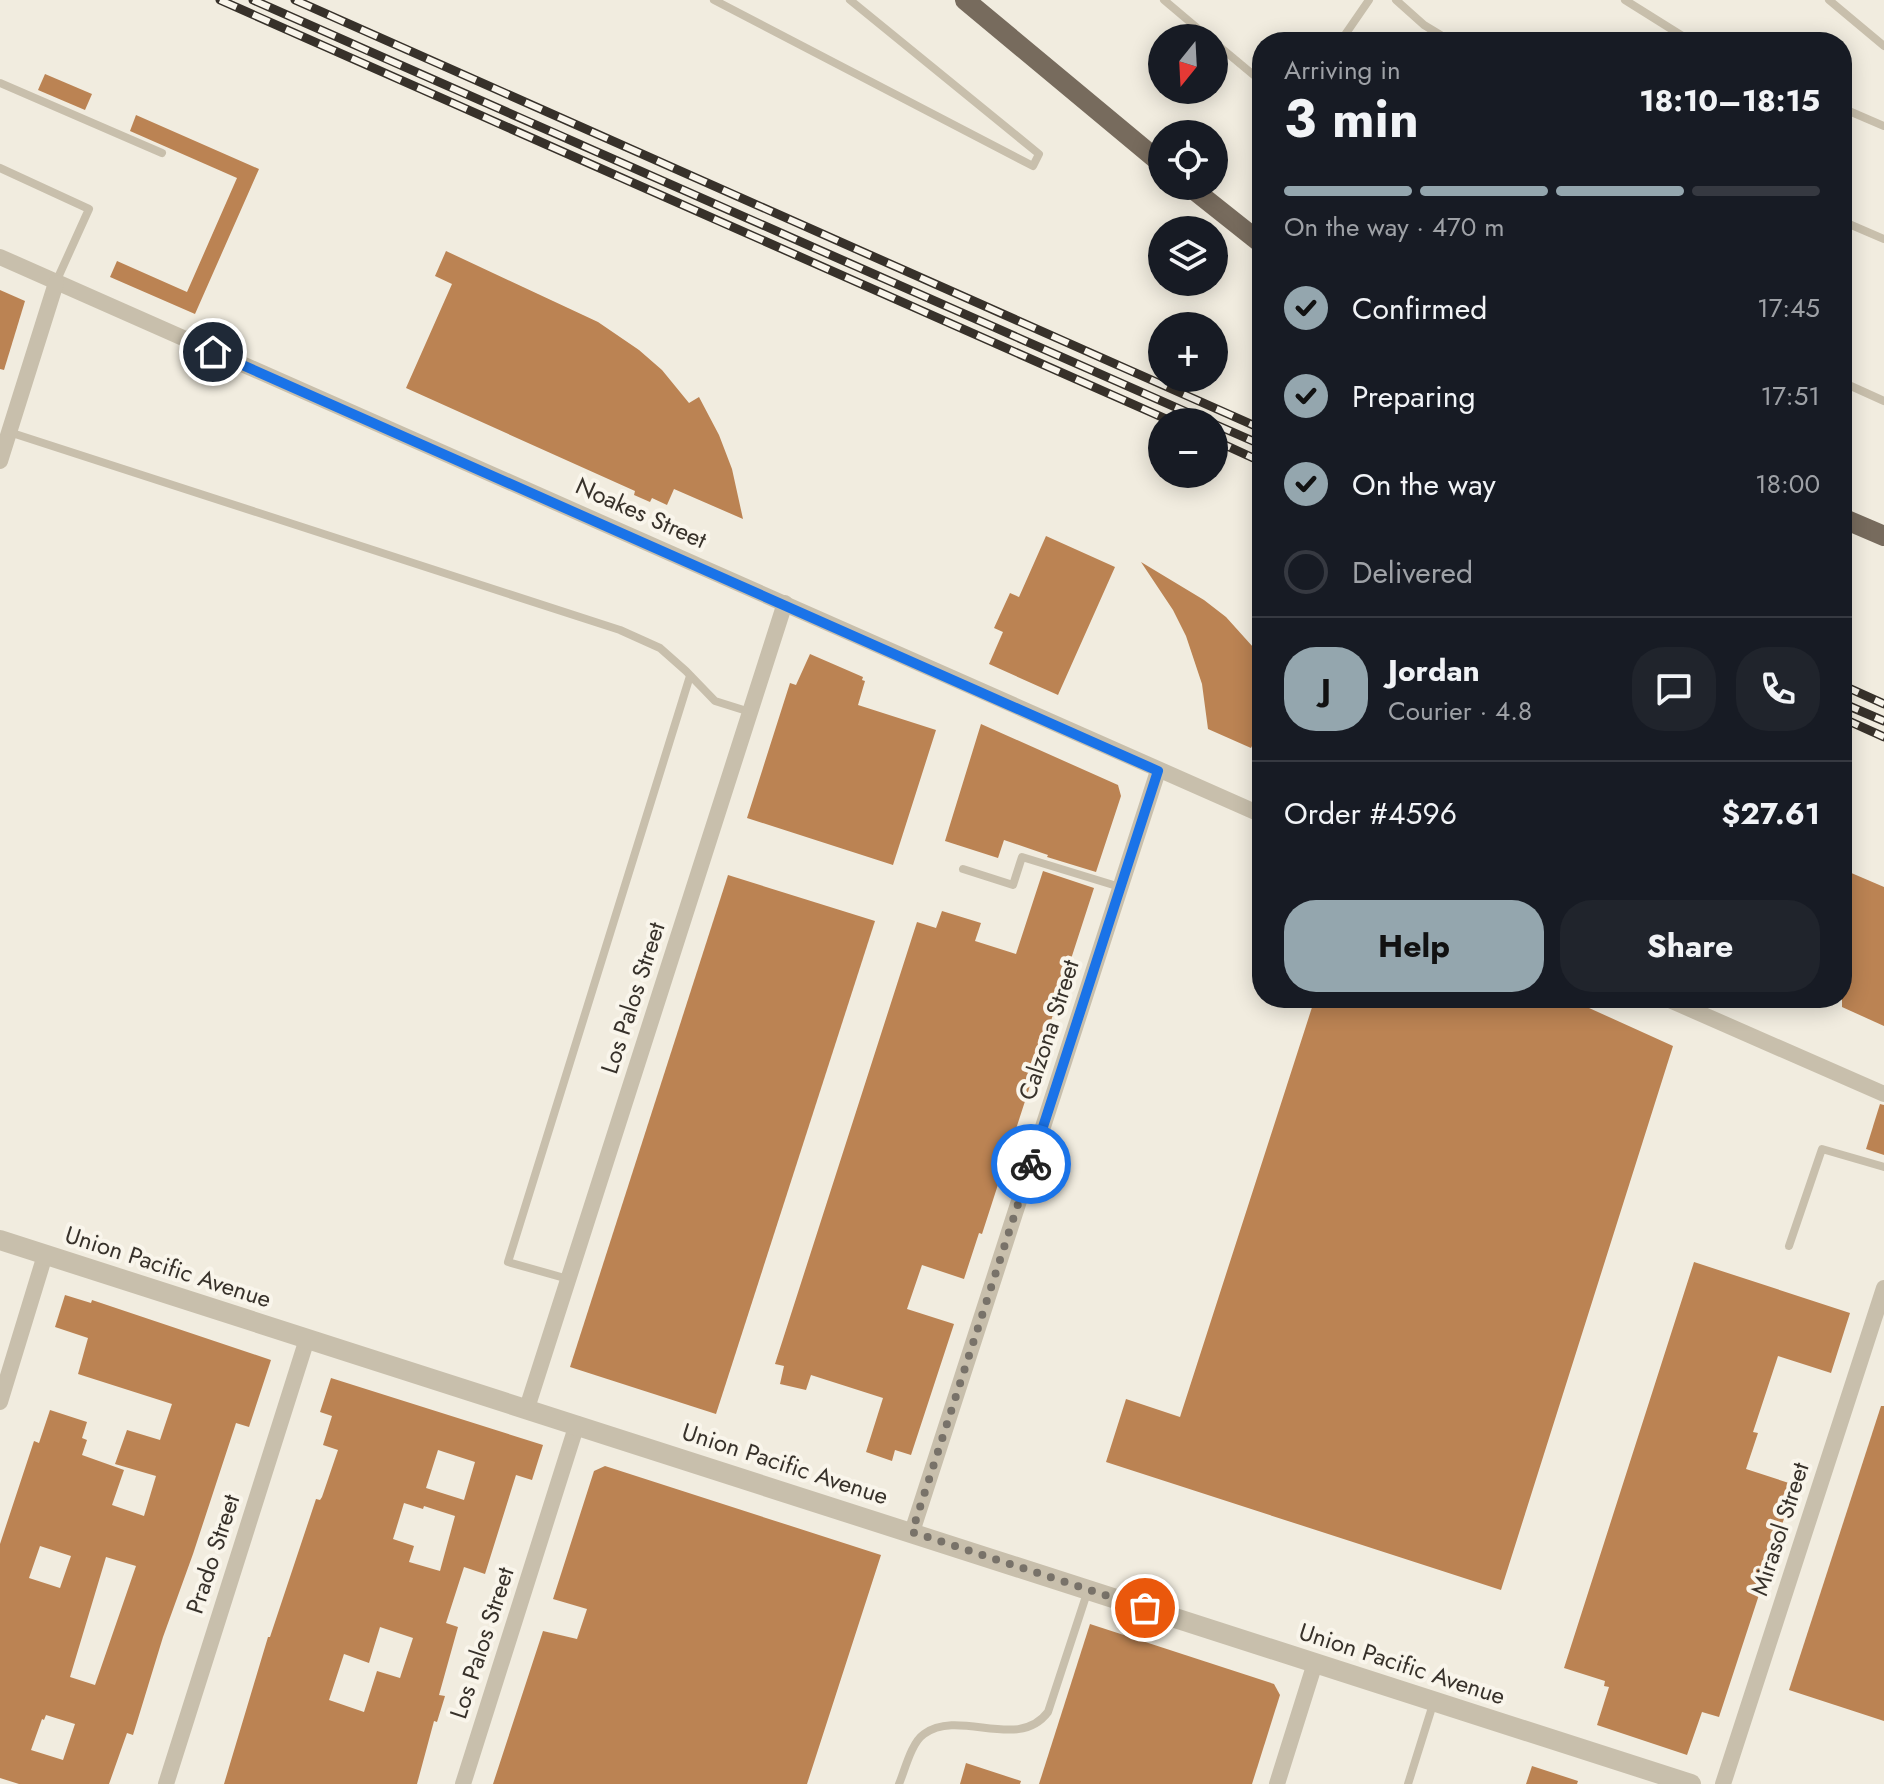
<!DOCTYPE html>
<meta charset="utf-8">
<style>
:root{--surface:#171b24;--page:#20242c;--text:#f1f3f6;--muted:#9ea1a6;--line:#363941;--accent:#94a6ae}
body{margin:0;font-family:Jost,sans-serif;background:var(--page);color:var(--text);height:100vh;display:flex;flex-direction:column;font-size:30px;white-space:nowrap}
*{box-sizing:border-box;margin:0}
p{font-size:26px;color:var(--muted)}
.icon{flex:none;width:44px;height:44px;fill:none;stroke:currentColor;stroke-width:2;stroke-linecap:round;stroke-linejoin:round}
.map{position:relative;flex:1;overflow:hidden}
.drawer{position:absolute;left:1252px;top:32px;width:600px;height:976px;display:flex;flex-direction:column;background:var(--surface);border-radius:32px;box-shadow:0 4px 20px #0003}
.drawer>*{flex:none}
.needle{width:52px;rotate:198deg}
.controls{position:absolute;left:1148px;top:24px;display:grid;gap:16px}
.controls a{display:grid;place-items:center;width:80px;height:80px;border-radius:50%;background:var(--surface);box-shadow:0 4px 20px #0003;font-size:40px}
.pin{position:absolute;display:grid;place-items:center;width:68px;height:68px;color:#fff;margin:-34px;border:4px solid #fff;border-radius:50%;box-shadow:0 2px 8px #0007}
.courier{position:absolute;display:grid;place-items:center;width:80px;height:80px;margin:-40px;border:6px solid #1a73e8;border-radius:50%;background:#fff;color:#222;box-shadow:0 2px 10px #0007}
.summary em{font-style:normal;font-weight:700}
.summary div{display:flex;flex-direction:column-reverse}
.summary{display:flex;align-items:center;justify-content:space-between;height:136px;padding:0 32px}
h1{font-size:52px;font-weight:700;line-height:60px}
.bar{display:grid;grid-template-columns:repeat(4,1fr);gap:12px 8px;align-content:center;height:96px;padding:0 32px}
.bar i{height:10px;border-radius:6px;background:var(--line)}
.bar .on{background:var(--accent)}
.bar p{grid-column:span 4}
.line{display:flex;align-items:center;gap:20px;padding:0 32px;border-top:2px solid var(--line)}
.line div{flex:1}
.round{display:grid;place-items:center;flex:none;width:84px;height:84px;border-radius:32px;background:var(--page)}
ol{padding:0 32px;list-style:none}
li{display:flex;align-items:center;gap:24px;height:88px}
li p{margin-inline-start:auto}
li .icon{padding:8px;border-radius:50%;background:var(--accent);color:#111;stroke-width:4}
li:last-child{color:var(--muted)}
li i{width:44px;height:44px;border:4px solid var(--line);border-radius:50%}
.primary-button{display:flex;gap:16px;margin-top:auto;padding:16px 32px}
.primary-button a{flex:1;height:92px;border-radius:32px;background:var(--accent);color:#111;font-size:32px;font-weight:700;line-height:92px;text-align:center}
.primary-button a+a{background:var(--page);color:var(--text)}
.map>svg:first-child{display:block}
.building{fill:#bb8353;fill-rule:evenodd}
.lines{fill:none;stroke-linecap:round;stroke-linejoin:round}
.service{stroke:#c8bfac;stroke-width:8}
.minor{stroke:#c8bfac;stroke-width:16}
.tertiary{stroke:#c8bfac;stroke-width:20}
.primary{stroke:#776b5d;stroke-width:20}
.rail-casing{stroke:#37312a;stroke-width:9}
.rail{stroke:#f9f5eb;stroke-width:6;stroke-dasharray:18;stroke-linecap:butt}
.done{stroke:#787269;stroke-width:8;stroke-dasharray:0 14.4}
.route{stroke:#1a73e8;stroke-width:10}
.labels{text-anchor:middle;stroke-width:8;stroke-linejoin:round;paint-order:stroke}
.street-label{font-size:24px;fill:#37312a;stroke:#f9f5eb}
</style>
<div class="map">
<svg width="1884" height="1784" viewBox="0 0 1884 1784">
<rect width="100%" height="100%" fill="#f1ecdf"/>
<g class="building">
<path d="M45 74 92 94 85 110 38 90Z"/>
<path d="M136 115 259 169 195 314 110 277 117 261 187 292 237 178 130 131Z"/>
<path d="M446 251 598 322 639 350 662 370 689 403 699 397 719 435 732 469 743 519 674 489 667 505 652 498 650 502 634 495 635 491 406 388 452 284 435 276Z"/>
<path d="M0 290 25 301 4 370 0 369Z"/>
<path d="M1046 536 1115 567 1058 695 989 664 1003 632 994 628 1010 593 1019 597Z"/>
<path d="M1141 562 1204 600 1226 617 1262 657V748L1253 744 1251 748 1208 729 1202 684 1186 636 1173 610Z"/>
<path d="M810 654 863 677 862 680 865 681 858 705 936 730 893 865 747 818 790 683 796 685Z"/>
<path d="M981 724 1118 785 1121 796 1096 872 1047 857 1048 855 1004 840 998 858 945 841Z"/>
<path d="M1842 869 1884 887V1026L1842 1007Z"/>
<path d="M1043 871 1094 888 982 1234 979 1233 964 1279 922 1265 907 1309 954 1324 911 1455 895 1450 892 1461 866 1452 883 1398 811 1375 806 1390 780 1384 784 1366 775 1364 917 922 936 928 942 911 981 923 975 941 1016 954Z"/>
<path d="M728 875 875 921 716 1414 570 1367Z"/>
<path d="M1315 998H1567L1673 1046 1501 1590 1106 1462 1126 1399 1180 1417Z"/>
<path d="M1880 1104 1884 1105V1155L1866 1149Z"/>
<path d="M1694 1262 1850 1313 1831 1373 1778 1356 1753 1432 1758 1433 1746 1469 1795 1485 1719 1717 1702 1712 1687 1755 1597 1725 1609 1687 1604 1686 1605 1681 1564 1668Z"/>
<path d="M65 1295 91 1303 92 1300 271 1360 249 1427 236 1423 193 1554 163 1637 133 1735 127 1733 109 1784H19L0 1778V1544L34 1441 39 1443 50 1410 87 1422 82 1438 87 1440 82 1455 124 1470 112 1505 144 1516 156 1476 115 1464 127 1430 160 1440 172 1404 78 1374 88 1338 55 1327ZM40 1546 71 1556 60 1588 29 1578ZM106 1557 136 1566 95 1685 70 1677ZM46 1715 75 1724 63 1760 31 1750 42 1719 44 1720Z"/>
<path d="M331 1378 543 1445 532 1480 516 1475 485 1574 464 1567 446 1623 458 1627 439 1695 445 1696 437 1722 434 1721 417 1784H224L268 1637H270L316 1499 320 1500 322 1497 338 1450 323 1445 332 1416 320 1412ZM438 1450 475 1462 464 1500 426 1488ZM404 1503 423 1509 424 1506 455 1516 440 1571 409 1562 414 1546 393 1539ZM380 1627 413 1638 400 1678 377 1671 364 1712 329 1700 344 1654 369 1663Z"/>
<path d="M1881 1406H1884V1721L1789 1690Z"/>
<path d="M605 1466 881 1555 807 1784H493L543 1631 577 1639 587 1609 553 1599 594 1471Z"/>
<path d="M1090 1624 1274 1684 1280 1695 1252 1784H1039Z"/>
<path d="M966 1763 1021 1781 1020 1784H960Z"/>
<path d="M1532 1766 1578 1781 1577 1784H1526Z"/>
</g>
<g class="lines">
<g class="service">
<path d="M714 0 1033 166 1039 154 850 0"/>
<path d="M1164 0 1209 38"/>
<path d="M1396 0 1424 25 1452 42"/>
<path d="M1625 0 1692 42"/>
<path d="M1829 0 1884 46"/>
<path d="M1214 42 1262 82"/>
<path d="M1340 42 1369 0"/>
<path d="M0 83 162 153"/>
<path d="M1842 108 1884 126"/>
<path d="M0 168 89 209 56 282"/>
<path d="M1842 221 1884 239"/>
<path d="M1842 382 1884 401"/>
<path d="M9 432 620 630 660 648 686 671 715 701 750 712"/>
<path d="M963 869 1013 885 1022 857 1120 887"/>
<path d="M1789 1246 1822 1149 1884 1167"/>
<path d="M568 1279 508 1262 690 676"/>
<path d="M899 1784C905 1770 911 1743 924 1734 960 1708 1018 1752 1048 1712L1088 1590"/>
<path d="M1408 1784 1434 1701"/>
</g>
<g class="minor">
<path d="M0 257 1262 815"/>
<path d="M0 461 56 283"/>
<path d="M1665 998 1884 1094"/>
<path d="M0 1402 45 1255"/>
<path d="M527 1408 785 603"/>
<path d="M912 1532 1158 771"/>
<path d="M166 1784 307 1339"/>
<path d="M463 1784 577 1424"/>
<path d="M1277 1784 1315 1663"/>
<path d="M1723 1784 1884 1288"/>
</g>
<path class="tertiary" d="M0 1240 1691 1784"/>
<g class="primary">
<path d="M965 0 1162 164"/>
<path d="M1189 186 1262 244"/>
<path d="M1842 518 1884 536"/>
</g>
<defs>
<g id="rail">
<path d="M220 0 1173 422"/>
<path d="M253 0 1209 422"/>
<path d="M295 0 1262 429"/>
<path d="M1214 424 1262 445"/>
<path d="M1214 440 1262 462"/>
<path d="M1842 685 1884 704"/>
<path d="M1842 703 1884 721"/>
<path d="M1842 718 1884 737"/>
</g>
</defs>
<use href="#rail" class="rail-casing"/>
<use href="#rail" class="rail"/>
</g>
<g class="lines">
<path class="done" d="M1031 1164 912 1532 1145 1608"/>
<path class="route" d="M213 352 1158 771 1031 1164"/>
</g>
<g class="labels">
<g class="street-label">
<text transform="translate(641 513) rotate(24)" y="8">Noakes Street</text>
<text transform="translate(633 998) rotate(-72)" y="8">Los Palos Street</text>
<text transform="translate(1049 1030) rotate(-72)" y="8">Calzona Street</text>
<text transform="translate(168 1267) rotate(18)" y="8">Union Pacific Avenue</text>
<text transform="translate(785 1464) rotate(18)" y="8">Union Pacific Avenue</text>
<text transform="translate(1780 1529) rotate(-72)" y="8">Mirasol Street</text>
<text transform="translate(213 1554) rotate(-72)" y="8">Prado Street</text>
<text transform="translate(482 1643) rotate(-72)" y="8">Los Palos Street</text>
<text transform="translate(1402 1664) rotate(18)" y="8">Union Pacific Avenue</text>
</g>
</g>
</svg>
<div class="controls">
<a><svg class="needle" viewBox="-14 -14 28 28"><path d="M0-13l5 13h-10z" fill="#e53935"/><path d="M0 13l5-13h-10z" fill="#9ea1a6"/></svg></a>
<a><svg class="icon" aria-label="locate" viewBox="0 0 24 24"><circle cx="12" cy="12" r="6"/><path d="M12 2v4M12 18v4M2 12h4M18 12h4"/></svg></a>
<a><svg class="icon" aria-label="layers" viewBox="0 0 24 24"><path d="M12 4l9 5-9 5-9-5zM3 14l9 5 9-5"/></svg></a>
<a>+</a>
<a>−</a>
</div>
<div class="pin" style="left:1145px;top:1608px;background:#ea580c"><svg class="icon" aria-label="bag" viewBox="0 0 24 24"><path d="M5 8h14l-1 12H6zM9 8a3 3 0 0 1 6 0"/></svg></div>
<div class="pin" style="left:213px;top:352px;background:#1f2937"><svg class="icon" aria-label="home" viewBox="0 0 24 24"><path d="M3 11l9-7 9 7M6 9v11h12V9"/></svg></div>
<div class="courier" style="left:1031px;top:1164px"><svg class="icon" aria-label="bike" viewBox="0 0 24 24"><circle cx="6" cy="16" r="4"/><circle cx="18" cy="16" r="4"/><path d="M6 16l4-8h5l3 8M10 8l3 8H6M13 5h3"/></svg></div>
<section class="drawer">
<div class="summary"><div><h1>3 min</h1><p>Arriving in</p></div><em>18:10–18:15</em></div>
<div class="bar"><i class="on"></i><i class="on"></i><i class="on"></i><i></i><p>On the way · 470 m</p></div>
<ol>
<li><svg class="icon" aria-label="check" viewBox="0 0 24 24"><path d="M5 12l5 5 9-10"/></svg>Confirmed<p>17:45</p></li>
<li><svg class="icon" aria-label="check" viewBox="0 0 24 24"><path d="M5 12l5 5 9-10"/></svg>Preparing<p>17:51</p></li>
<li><svg class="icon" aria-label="check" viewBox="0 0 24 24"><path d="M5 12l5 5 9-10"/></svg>On the way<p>18:00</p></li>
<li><i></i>Delivered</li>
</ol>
<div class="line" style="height:144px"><b class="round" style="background:var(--accent);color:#111">J</b><div><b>Jordan</b><p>Courier · 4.8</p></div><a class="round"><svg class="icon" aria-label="chat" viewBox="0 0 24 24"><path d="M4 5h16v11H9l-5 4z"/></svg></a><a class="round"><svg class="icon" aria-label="phone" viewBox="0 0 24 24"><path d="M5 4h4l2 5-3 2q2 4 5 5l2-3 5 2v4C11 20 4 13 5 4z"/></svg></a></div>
<div class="line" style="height:104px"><div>Order #4596</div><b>$27.61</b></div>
<div class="primary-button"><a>Help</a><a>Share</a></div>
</section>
</div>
